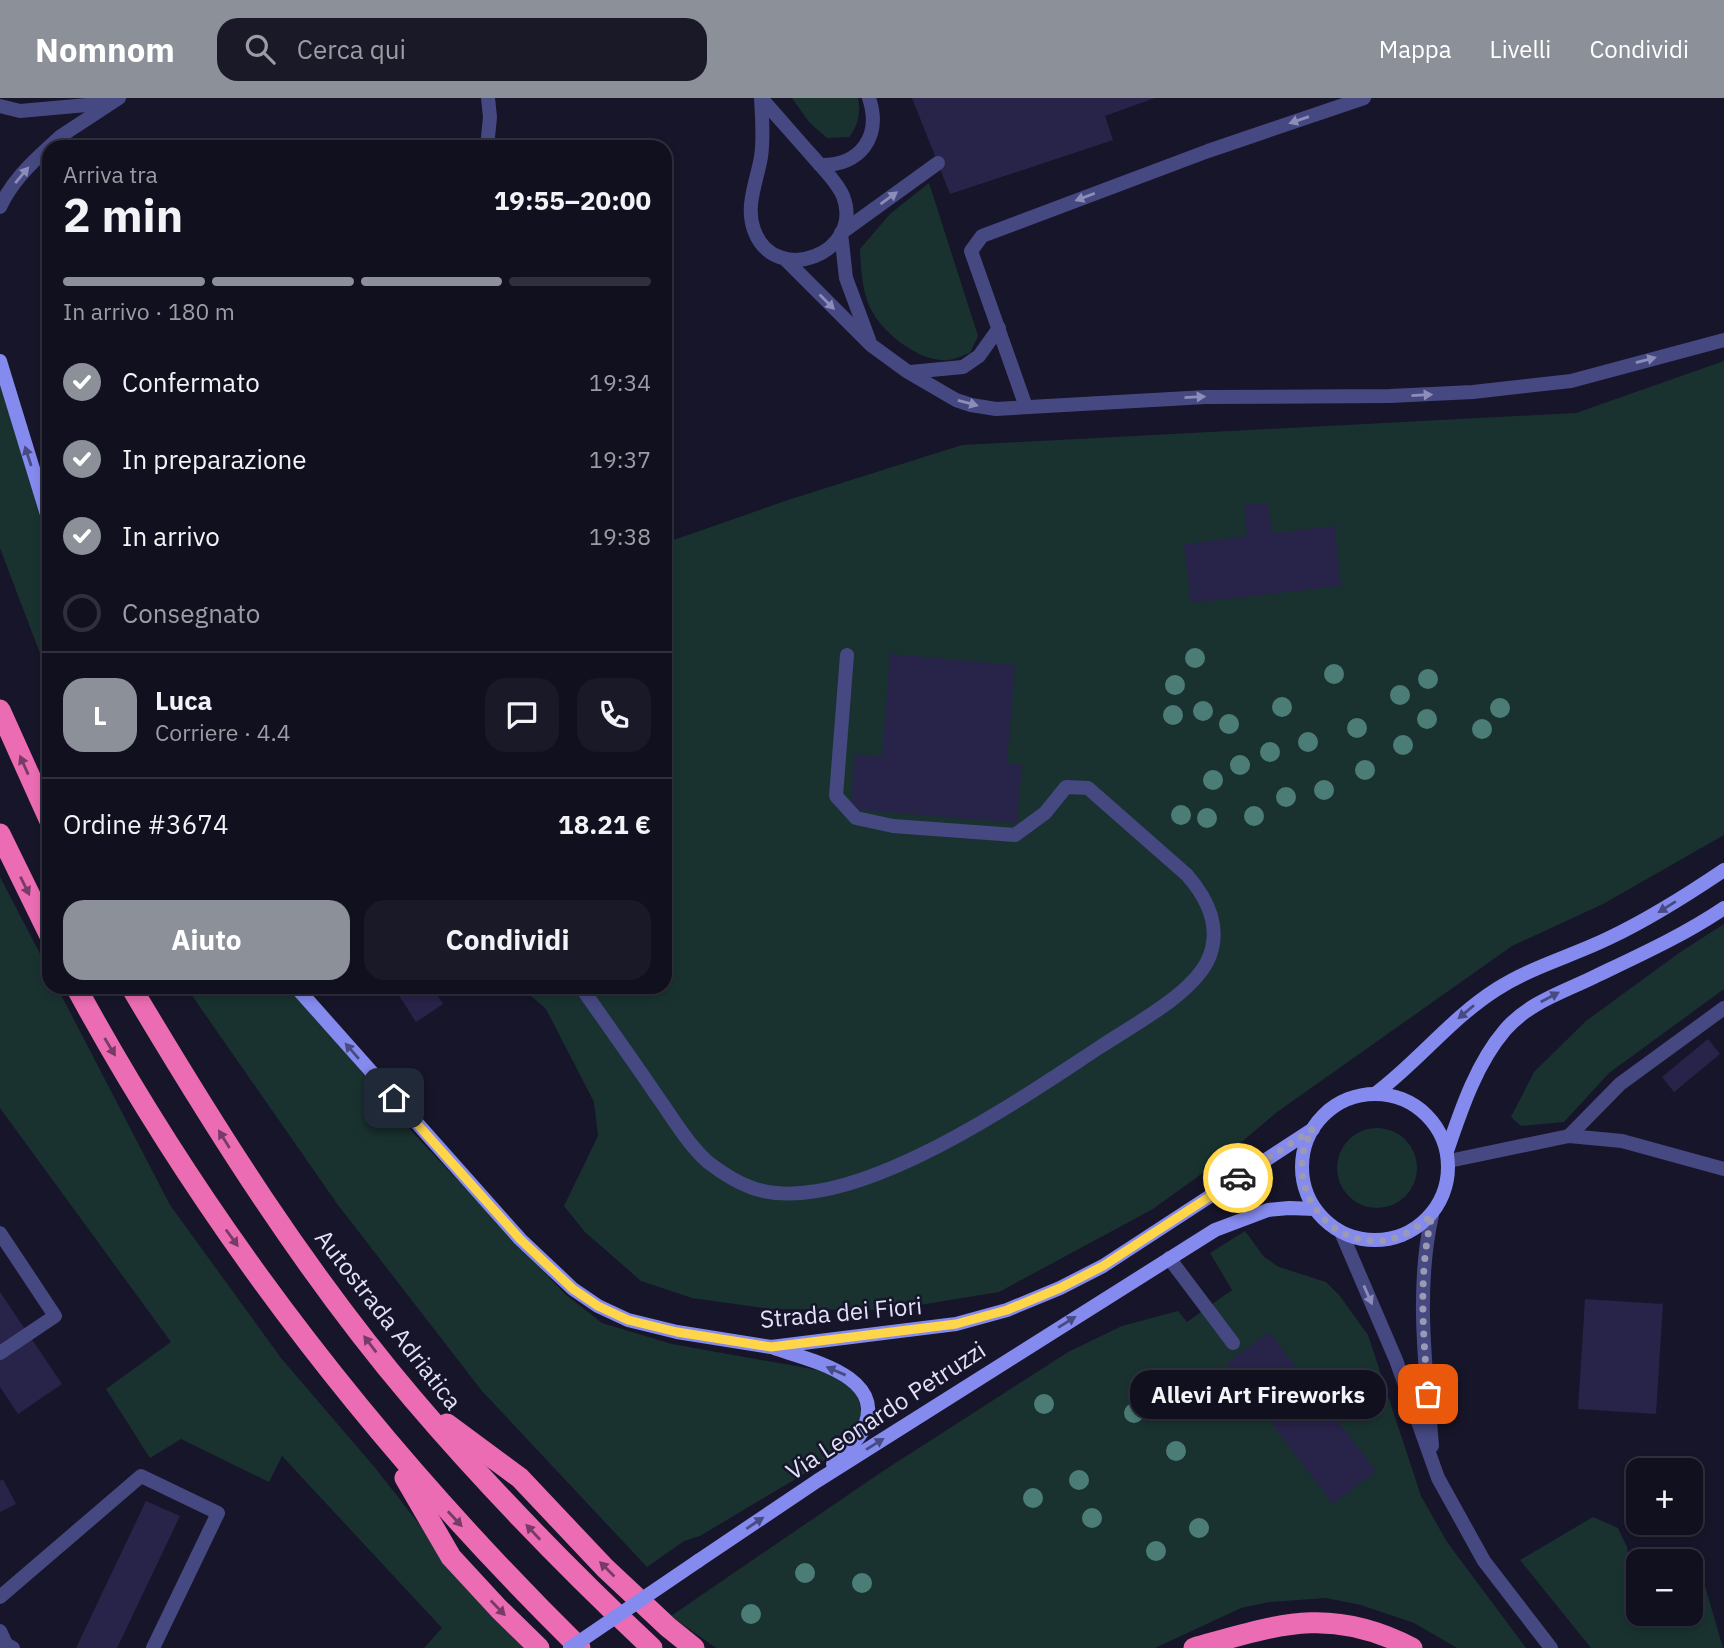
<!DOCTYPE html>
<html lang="it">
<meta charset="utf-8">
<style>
:root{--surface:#11101f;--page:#1a1928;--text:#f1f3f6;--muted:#9c9da4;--line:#30303d;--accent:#8c9099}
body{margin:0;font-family:"IBM Plex Sans",sans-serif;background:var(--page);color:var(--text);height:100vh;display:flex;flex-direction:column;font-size:26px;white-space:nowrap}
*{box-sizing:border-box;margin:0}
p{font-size:23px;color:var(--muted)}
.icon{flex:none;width:38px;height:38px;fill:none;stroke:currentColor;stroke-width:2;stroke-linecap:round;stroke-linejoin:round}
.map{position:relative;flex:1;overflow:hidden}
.side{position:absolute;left:42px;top:42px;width:630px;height:854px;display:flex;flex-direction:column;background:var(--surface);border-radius:21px;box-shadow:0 4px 10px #0003,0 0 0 2px var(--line)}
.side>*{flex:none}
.tools{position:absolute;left:1626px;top:1360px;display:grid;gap:14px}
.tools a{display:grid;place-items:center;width:77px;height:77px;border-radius:14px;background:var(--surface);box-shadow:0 4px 10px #0003,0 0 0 2px var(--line);font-size:35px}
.pin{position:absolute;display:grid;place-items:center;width:60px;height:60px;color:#fff;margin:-30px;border-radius:14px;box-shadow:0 4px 10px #0006}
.courier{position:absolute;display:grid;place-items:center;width:70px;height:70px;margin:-35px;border:5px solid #ffd54a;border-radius:50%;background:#fff;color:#222;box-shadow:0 2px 9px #0007}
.bubble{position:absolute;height:49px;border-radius:21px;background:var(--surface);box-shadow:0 4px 10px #0003,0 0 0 2px var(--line);font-size:23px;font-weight:700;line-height:49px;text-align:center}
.summary em{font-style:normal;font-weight:700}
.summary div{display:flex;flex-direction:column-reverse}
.summary{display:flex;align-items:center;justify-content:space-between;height:119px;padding:0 21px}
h1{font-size:46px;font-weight:700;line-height:52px}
.bar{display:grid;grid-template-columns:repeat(4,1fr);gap:10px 7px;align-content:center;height:84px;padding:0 21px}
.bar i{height:9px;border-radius:5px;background:var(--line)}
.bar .current{background:var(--accent)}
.bar p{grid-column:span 4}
.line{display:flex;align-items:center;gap:18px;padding:0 21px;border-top:2px solid var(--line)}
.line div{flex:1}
.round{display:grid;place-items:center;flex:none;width:74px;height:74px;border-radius:21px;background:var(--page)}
ol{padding:0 21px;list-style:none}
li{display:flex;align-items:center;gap:21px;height:77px}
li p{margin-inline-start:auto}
li .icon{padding:7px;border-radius:50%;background:var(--accent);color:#fff;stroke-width:4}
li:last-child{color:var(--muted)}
li i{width:38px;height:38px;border:4px solid var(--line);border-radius:50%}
.cta{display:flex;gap:14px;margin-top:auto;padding:14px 21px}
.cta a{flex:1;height:80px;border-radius:21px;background:var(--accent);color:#fff;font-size:28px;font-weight:700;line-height:80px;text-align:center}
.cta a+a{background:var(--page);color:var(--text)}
header{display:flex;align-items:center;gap:42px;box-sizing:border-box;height:98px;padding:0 35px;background:var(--accent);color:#fff}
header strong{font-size:33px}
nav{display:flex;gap:38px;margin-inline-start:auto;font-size:24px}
.search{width:490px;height:63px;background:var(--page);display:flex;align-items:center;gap:18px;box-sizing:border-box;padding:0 24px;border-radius:21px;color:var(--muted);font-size:26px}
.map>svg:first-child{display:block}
.green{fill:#193230}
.building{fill:#282348}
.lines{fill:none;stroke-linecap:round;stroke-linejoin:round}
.service{stroke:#464882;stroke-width:14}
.minor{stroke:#464882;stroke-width:14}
.secondary{stroke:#858aee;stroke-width:14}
.motorway{stroke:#eb6cb2;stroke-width:21}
.secondary-bridge{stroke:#858aee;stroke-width:14}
.tree{fill:#4b7d76}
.oneway{fill:#8c8db8}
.oneway2{fill:#484a82}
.oneway3{fill:#763c67}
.done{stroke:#9b9ab2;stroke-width:7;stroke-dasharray:0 12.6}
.route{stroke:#ffd54a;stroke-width:9}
.labels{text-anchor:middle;stroke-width:5;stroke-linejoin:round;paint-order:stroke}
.street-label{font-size:24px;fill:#e2e1fb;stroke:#171529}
</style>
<header>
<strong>Nomnom</strong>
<div class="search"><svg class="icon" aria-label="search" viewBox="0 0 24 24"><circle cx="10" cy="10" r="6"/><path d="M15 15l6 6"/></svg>Cerca qui</div>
<nav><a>Mappa</a><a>Livelli</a><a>Condividi</a></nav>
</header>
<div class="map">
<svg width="1724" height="1550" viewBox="0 0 1724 1550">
<rect width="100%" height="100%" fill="#171529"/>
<g class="green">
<path d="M792 0H858C861 14 858 28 849 39L827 40 809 24Z"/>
<path d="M929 85 978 238 970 255C963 257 956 261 949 262 922 265 886 238 873 215 862 197 861 172 860 151L890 116Z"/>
<path d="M1724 263V737L1603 806 1512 848 1277 1014 1218 1064 1153 1111 999 1194 889 1212 771 1211 692 1200 641 1183 585 1134 564 1108 598 1038 594 1004 546 911 521 889H665V445L788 402 962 347 1576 315Z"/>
<path d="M0 285 49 444V579L0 450Z"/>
<path d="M0 779 49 873V889H57L170 1107 281 1260 376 1371 441 1454 527 1550H424L442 1530 282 1358 269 1384 181 1341 150 1360 106 1291 171 1244 0 1010Z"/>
<path d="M1724 826V891L1609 975 1564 1024 1521 1028 1511 1019 1534 974 1586 923 1679 855Z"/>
<path d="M186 889H289L417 1039 565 1196 602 1225 672 1246 818 1272 843 1282 853 1291 859 1303 862 1318 855 1335 819 1367 700 1438 684 1443 647 1469 482 1293 338 1107Z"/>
<circle cx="1377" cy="1070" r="40"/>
<path d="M1245 1133 1264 1159 1279 1169 1326 1184 1339 1197 1368 1237 1421 1398 1447 1444 1526 1550H1457L1414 1525 1361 1507 1326 1500 1269 1504 1241 1510 1155 1550H716L671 1518 880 1375 1068 1254 1122 1228 1178 1213 1187 1224 1232 1192 1210 1155Z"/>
<path d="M1593 1419 1618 1430 1627 1449 1629 1460 1647 1463H1638V1516H1690L1691 1470 1700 1471 1723 1550H1591L1520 1462Z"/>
</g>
<g class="building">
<path d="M912 0H1155L1105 18 1113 42 950 96Z"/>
<path d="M1268 405 1272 435 1335 428 1341 488 1191 505 1184 446 1247 438 1244 407Z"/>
<path d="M890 556 1015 567 1007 665 1022 666 1017 725 850 711 855 656 882 658Z"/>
<path d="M409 889H432L443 906 416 924 398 896Z"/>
<path d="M1708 941 1720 956 1674 994 1662 979Z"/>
<path d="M0 1194 62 1286 18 1316 0 1289Z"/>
<path d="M1585 1201 1663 1206 1656 1316 1578 1311Z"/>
<path d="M1269 1234 1376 1373 1333 1406 1226 1266Z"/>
<path d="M3 1381 16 1406 0 1414V1383Z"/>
<path d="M146 1403 180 1418 117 1550H76Z"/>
</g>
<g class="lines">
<g class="service">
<path d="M761 0C779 20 796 40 814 60 824 72 837 84 843 98 865 155 775 190 754 132 745 108 757 83 761 59 764 39 762 19 761 0Z"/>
<path d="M487 49 490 19 488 0"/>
<path d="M820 67C860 68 882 39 869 0"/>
<path d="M841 135 938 65"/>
<path d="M841 135 846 180 869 242"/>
<path d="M785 161 871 247 908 274 956 302 971 307 996 311 1206 299 1390 298 1473 294 1571 283 1724 242"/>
<path d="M910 274 963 269 979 258 999 230"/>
<path d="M1026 309 971 153 982 138 1208 53 1364 0"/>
<path d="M581 889C606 925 632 961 657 998 673 1020 688 1047 709 1065 721 1074 736 1084 750 1089 844 1126 1023 999 1100 949 1133 927 1189 898 1207 864 1223 832 1208 801 1187 777L1088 690 1066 689 1045 715 1015 737 893 728 856 720 836 698 847 557"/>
<path d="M1569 1038 1620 986 1724 910"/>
<path d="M0 1135 55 1218 0 1255"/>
<path d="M1169 1160 1233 1245"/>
<path d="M0 1499 141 1378 218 1415 153 1550"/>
<path d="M0 1533 6 1546 13 1550"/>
</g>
<g class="minor">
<path d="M0 8 20 13 109 5"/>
<path d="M49 49 61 38 119 0"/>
<path d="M0 109C11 85 30 66 49 49"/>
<path d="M1449 1063 1569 1038 1622 1043 1724 1071"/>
<path d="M1432 1117C1415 1193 1426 1271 1432 1348"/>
<path d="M1341 1134 1396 1262 1438 1380 1484 1463 1551 1550"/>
</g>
<g class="secondary">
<path d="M0 263 49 423"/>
<path d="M296 889 520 1141 573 1191 598 1208 628 1222 677 1234 771 1249 956 1226 1007 1212 1060 1190 1103 1168 1313 1031"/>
<path d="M1375 996C1418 964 1451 920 1497 891 1531 869 1572 858 1609 840 1649 821 1687 797 1724 772"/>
<circle cx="1375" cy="1069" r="73"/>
<path d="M1447 1053C1461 1012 1476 966 1505 932 1529 904 1564 894 1596 878 1640 857 1684 837 1724 810"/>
<path d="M774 1250C808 1262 891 1278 862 1334 855 1346 843 1356 833 1366"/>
<path d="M698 1463 817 1383 1215 1132 1268 1112 1289 1110 1315 1111"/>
</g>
<g class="motorway">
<path d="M0 612 49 721"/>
<path d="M0 736 49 836"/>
<path d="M76 889C209 1134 382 1355 580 1550"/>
<path d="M131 889C216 1032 305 1174 413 1301 488 1389 568 1471 652 1550"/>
<path d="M447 1326 520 1380 605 1470 668 1529 694 1550"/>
<path d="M405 1380 451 1459 499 1511 539 1550"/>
<path d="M1194 1550C1277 1527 1329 1507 1412 1550"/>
</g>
<path class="secondary-bridge" d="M570 1550 698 1463"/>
</g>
<g class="tree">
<circle cx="1195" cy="560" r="10"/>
<circle cx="1334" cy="576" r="10"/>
<circle cx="1428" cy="581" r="10"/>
<circle cx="1175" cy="587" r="10"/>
<circle cx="1400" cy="597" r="10"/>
<circle cx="1282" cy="609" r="10"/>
<circle cx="1500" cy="610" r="10"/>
<circle cx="1203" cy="613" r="10"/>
<circle cx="1173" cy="617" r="10"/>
<circle cx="1427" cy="621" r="10"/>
<circle cx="1229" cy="626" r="10"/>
<circle cx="1357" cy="630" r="10"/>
<circle cx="1482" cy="631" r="10"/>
<circle cx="1308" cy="644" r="10"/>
<circle cx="1403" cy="647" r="10"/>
<circle cx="1270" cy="654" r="10"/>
<circle cx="1240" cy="667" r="10"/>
<circle cx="1365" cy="672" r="10"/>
<circle cx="1213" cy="682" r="10"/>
<circle cx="1324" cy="692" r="10"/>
<circle cx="1286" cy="699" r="10"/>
<circle cx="1181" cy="717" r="10"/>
<circle cx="1254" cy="718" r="10"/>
<circle cx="1207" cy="720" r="10"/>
<circle cx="1044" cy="1306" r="10"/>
<circle cx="1134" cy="1315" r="10"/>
<circle cx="1176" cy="1353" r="10"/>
<circle cx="1079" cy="1382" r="10"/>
<circle cx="1033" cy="1400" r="10"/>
<circle cx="1092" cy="1420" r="10"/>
<circle cx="1199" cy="1430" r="10"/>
<circle cx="1156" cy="1453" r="10"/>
<circle cx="805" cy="1475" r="10"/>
<circle cx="862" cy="1485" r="10"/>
<circle cx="751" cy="1516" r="10"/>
</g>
<defs><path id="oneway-solid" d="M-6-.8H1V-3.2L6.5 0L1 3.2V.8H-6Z" transform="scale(1.75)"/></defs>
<g class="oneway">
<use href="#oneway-solid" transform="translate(1299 22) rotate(161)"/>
<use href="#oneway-solid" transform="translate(22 77) rotate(-50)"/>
<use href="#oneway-solid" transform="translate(1085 99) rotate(159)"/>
<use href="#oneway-solid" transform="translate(889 100) rotate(-36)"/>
<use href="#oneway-solid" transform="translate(827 204) rotate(45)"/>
<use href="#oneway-solid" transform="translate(1646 262) rotate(-15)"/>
<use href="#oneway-solid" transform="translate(1422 297) rotate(-3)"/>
<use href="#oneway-solid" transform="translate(1195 299) rotate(-3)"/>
<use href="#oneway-solid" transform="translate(968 305) rotate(15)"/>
<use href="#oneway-solid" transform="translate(1368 1197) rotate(66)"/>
</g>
<g class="oneway2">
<use href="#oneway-solid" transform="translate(28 358) rotate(-108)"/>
<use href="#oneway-solid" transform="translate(1667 809) rotate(148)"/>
<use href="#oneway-solid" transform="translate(1550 899) rotate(-28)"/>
<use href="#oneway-solid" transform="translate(1466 914) rotate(140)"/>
<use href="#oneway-solid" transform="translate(352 953) rotate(-131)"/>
<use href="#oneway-solid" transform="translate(1067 1224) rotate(-32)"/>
<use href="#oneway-solid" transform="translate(836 1273) rotate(-157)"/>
<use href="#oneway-solid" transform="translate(875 1346) rotate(-32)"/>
<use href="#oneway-solid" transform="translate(755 1425) rotate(-34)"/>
</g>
<g class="oneway3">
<use href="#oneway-solid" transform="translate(24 667) rotate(-114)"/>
<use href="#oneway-solid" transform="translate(25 788) rotate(64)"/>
<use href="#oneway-solid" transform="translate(110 949) rotate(59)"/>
<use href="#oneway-solid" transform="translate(224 1041) rotate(-122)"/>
<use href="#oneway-solid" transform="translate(232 1140) rotate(54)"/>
<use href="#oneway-solid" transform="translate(370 1246) rotate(-127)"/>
<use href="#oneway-solid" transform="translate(455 1421) rotate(47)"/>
<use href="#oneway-solid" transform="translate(533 1434) rotate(-133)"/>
<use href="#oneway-solid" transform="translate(607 1471) rotate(-135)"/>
<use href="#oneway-solid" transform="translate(498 1510) rotate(46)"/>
</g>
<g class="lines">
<path class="done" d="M1238 1080 1313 1031C1310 1037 1306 1044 1304 1051 1293 1098 1330 1145 1379 1143 1400 1142 1417 1130 1432 1117 1418 1176 1423 1235 1428 1296"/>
<path class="route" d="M394 1000 520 1141 573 1191 598 1208 628 1222 677 1234 771 1249 956 1226 1007 1212 1060 1190 1103 1168 1238 1080"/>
</g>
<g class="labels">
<g class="street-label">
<text transform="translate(841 1215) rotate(-5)" y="8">Strada dei Fiori</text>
<text transform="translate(388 1222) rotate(52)" y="8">Autostrada Adriatica</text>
<text transform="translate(886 1313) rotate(-33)" y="8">Via Leonardo Petruzzi</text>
</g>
</g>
</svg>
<div class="tools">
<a>+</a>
<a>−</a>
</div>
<div class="pin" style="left:1428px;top:1296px;background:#ea580c"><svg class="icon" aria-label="bag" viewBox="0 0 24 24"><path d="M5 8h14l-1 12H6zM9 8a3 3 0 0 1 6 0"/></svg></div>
<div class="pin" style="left:394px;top:1000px;background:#1f2937"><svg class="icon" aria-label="home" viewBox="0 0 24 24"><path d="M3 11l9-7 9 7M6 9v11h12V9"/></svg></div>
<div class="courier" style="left:1238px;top:1080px"><svg class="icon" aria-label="car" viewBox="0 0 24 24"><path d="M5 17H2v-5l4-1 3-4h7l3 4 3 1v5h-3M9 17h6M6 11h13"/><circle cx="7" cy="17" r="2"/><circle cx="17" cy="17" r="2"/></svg></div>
<div class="bubble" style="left:1130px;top:1272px;width:256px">Allevi Art Fireworks</div>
<section class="side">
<div class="summary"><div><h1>2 min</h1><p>Arriva tra</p></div><em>19:55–20:00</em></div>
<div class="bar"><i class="current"></i><i class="current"></i><i class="current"></i><i></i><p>In arrivo · 180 m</p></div>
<ol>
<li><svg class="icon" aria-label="check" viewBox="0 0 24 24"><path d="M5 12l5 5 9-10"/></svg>Confermato<p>19:34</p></li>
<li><svg class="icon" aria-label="check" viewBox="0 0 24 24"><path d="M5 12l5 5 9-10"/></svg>In preparazione<p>19:37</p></li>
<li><svg class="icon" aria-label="check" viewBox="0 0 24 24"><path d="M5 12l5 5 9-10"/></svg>In arrivo<p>19:38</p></li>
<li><i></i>Consegnato</li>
</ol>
<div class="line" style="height:126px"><b class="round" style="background:var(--accent);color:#fff">L</b><div><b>Luca</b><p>Corriere · 4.4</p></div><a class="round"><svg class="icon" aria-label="chat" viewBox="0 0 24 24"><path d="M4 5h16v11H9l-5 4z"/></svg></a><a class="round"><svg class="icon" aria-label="phone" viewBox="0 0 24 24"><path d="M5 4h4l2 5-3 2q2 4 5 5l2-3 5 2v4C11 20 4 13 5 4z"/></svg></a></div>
<div class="line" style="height:91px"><div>Ordine #3674</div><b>18.21 €</b></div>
<div class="cta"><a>Aiuto</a><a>Condividi</a></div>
</section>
</div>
